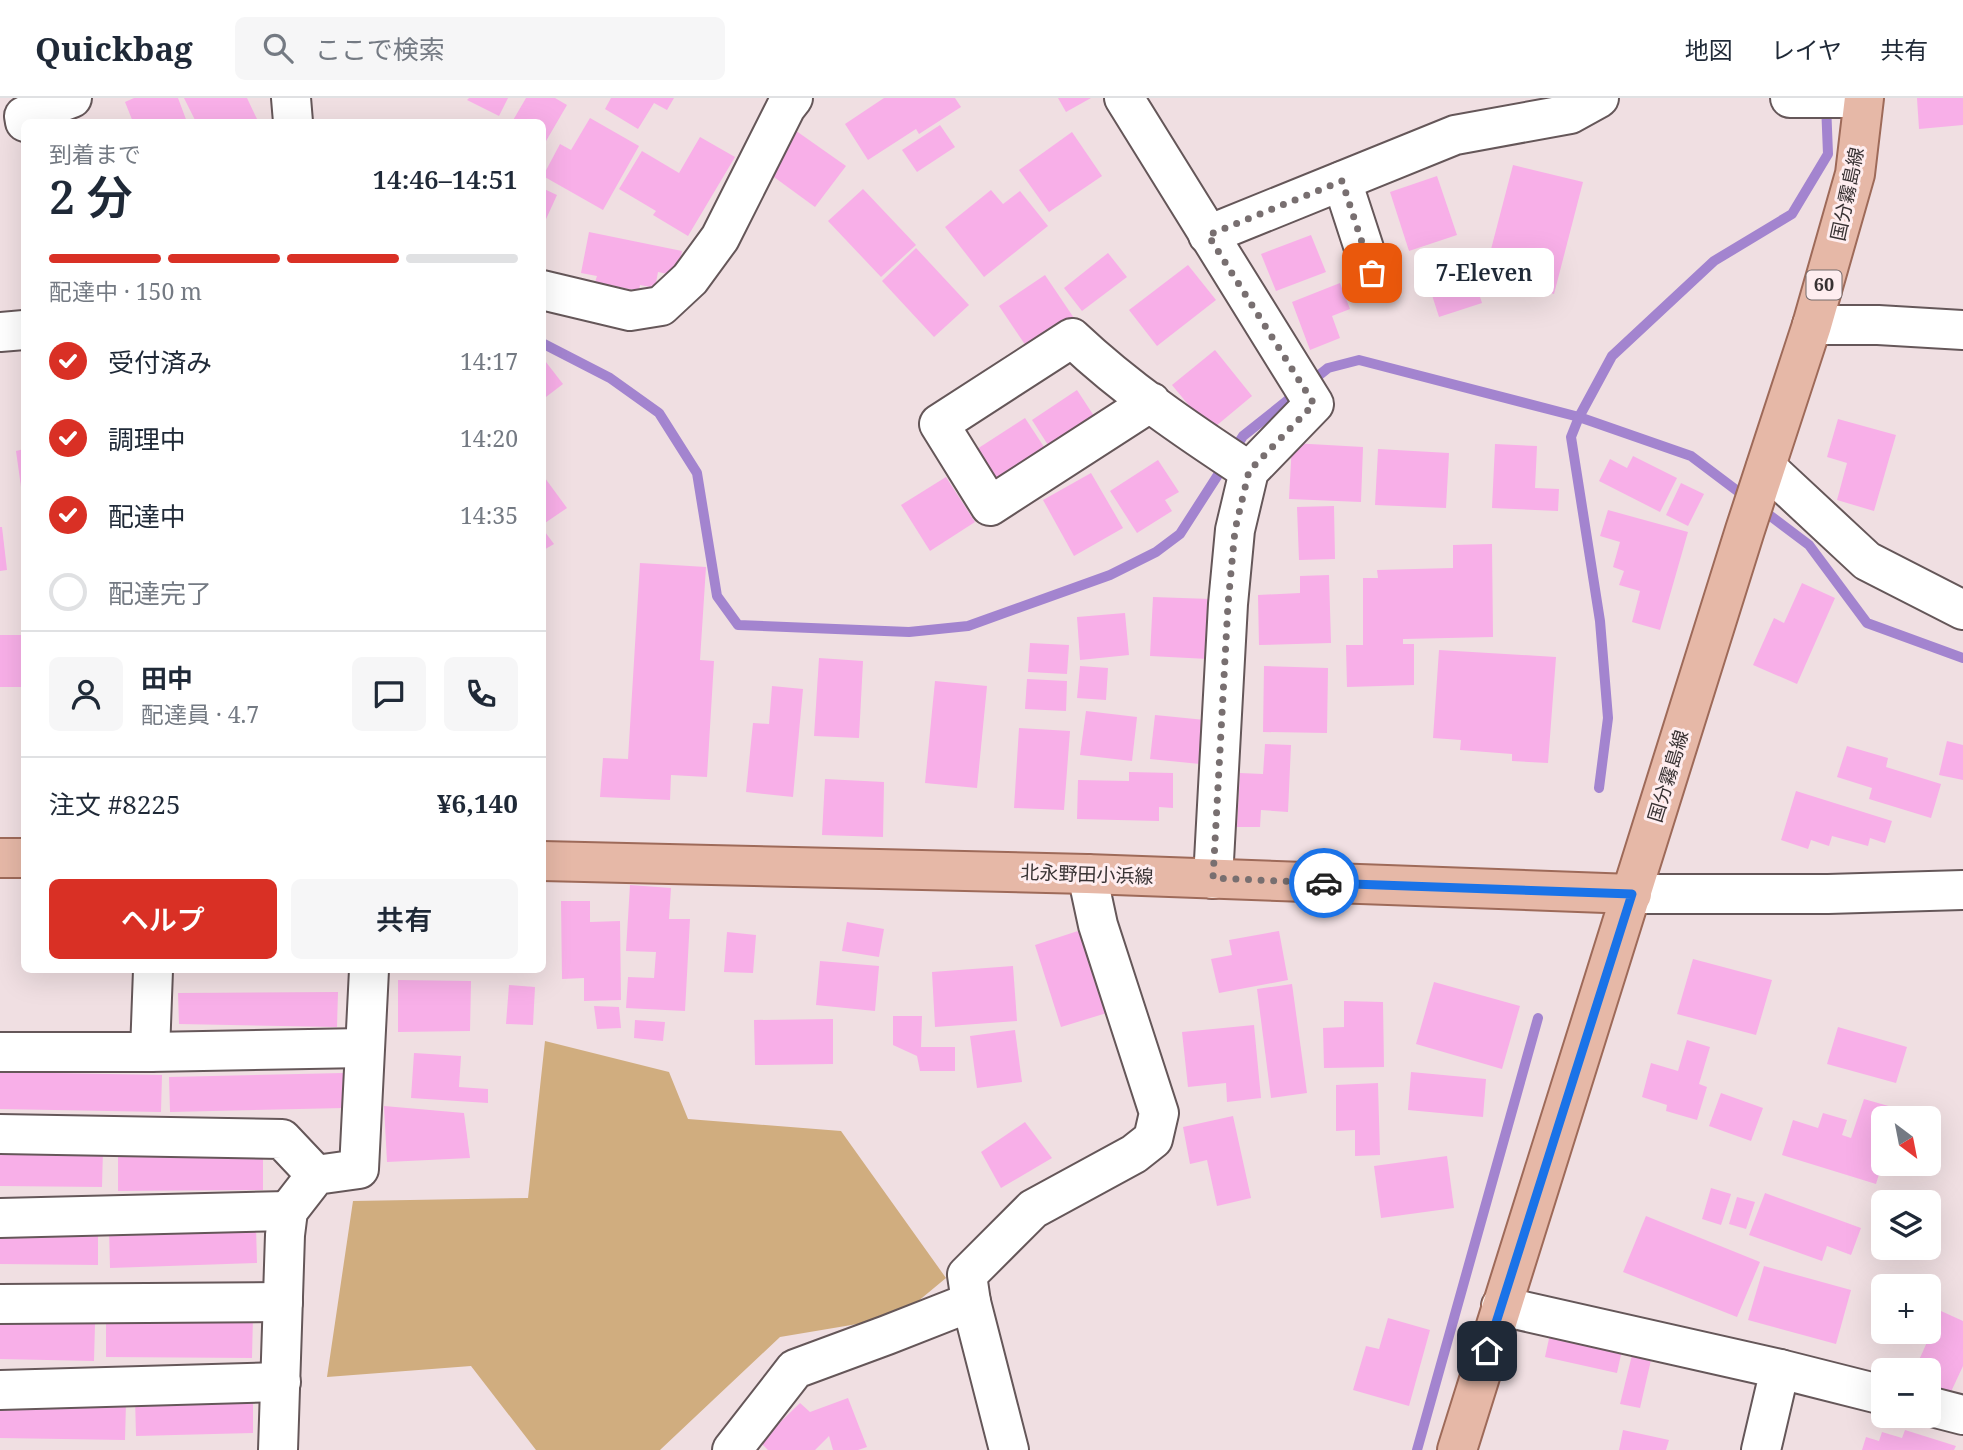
<!DOCTYPE html>
<html lang="ja">
<meta charset="utf-8">
<style>
:root{--surface:#fff;--page:#f6f6f7;--text:#1f2937;--muted:#747a83;--line:#e0e1e3;--accent:#d93025}
body{margin:0;font-family:"Noto Serif","Noto Sans JP",serif;background:var(--page);color:var(--text);height:100vh;display:flex;flex-direction:column;font-size:26px;white-space:nowrap}
*{box-sizing:border-box;margin:0}
p{font-size:23px;color:var(--muted)}
.icon{flex:none;width:38px;height:38px;fill:none;stroke:currentColor;stroke-width:2;stroke-linecap:round;stroke-linejoin:round}
.map{position:relative;flex:1;overflow:hidden}
.panel{position:absolute;left:21px;top:21px;width:525px;height:854px;display:flex;flex-direction:column;background:var(--surface);border-radius:10px;box-shadow:0 7px 28px #0002}
.panel>*{flex:none}
.needle{width:46px;rotate:148deg}
.fabs{position:absolute;left:1871px;top:1008px;display:grid;gap:14px}
.fabs a{display:grid;place-items:center;width:70px;height:70px;border-radius:10px;background:var(--surface);box-shadow:0 7px 28px #0002;font-size:35px}
.pin{position:absolute;display:grid;place-items:center;width:60px;height:60px;color:#fff;margin:-30px;border-radius:14px;box-shadow:0 4px 10px #0006}
.courier{position:absolute;display:grid;place-items:center;width:70px;height:70px;margin:-35px;border:5px solid #1a73e8;border-radius:50%;background:#fff;color:#222;box-shadow:0 2px 9px #0007}
.bubble{position:absolute;height:49px;border-radius:10px;background:var(--surface);box-shadow:0 7px 28px #0002;font-size:23px;font-weight:600;line-height:49px;text-align:center}
.head em{font-style:normal;font-weight:600}
.head div{display:flex;flex-direction:column-reverse}
.head{display:flex;align-items:center;justify-content:space-between;height:119px;padding:0 28px}
h1{font-size:46px;font-weight:600;line-height:52px}
.bar{display:grid;grid-template-columns:repeat(4,1fr);gap:10px 7px;align-content:center;height:84px;padding:0 28px}
.bar i{height:9px;border-radius:5px;background:var(--line)}
.bar .active{background:var(--accent)}
.bar p{grid-column:span 4}
.line{display:flex;align-items:center;gap:18px;padding:0 28px;border-top:2px solid var(--line)}
.line div{flex:1}
.round{display:grid;place-items:center;flex:none;width:74px;height:74px;border-radius:10px;background:var(--page)}
ol{padding:0 28px;list-style:none}
li{display:flex;align-items:center;gap:21px;height:77px}
li p{margin-inline-start:auto}
li .icon{padding:7px;border-radius:50%;background:var(--accent);color:#fff;stroke-width:4}
li:last-child{color:var(--muted)}
li i{width:38px;height:38px;border:4px solid var(--line);border-radius:50%}
.cta{display:flex;gap:14px;margin-top:auto;padding:14px 28px}
.cta a{flex:1;height:80px;border-radius:10px;background:var(--accent);color:#fff;font-size:28px;font-weight:600;line-height:80px;text-align:center}
.cta a+a{background:var(--page);color:var(--text)}
header{display:flex;align-items:center;gap:42px;box-sizing:border-box;height:98px;padding:0 35px;background:var(--surface);border-bottom:2px solid var(--line)}
header strong{font-size:33px}
nav{display:flex;gap:38px;margin-inline-start:auto;font-size:24px}
.search{width:490px;height:63px;background:var(--page);display:flex;align-items:center;gap:18px;box-sizing:border-box;padding:0 24px;border-radius:10px;color:var(--muted);font-size:26px}
.map>svg:first-child{display:block}
.green{fill:#d0ad7f}
.lines{fill:none;stroke-linecap:round;stroke-linejoin:round}
.stream{stroke:#a384cf;stroke-width:10}
.building{fill:#f8afe8}
.minor-casing{stroke:#655759;stroke-width:42}
.major-casing{stroke:#9e6a59;stroke-width:42}
.minor{stroke:#fff;stroke-width:38}
.major{stroke:#e6b8a7;stroke-width:38}
.done{stroke:#786f70;stroke-width:7;stroke-dasharray:0 12.6}
.route{stroke:#1a73e8;stroke-width:9}
.labels{text-anchor:middle;stroke-width:6;stroke-linejoin:round;paint-order:stroke}
.shield{fill:#feedef;stroke:#736a6b;stroke-width:2}
.shield-label{font-size:18px;font-weight:bold;fill:#383233}
.street-label{font-size:19px;fill:#383233;stroke:#feedef}
</style>
<header>
<strong>Quickbag</strong>
<div class="search"><svg class="icon" aria-label="search" viewBox="0 0 24 24"><circle cx="10" cy="10" r="6"/><path d="M15 15l6 6"/></svg>ここで検索</div>
<nav><a>地図</a><a>レイヤ</a><a>共有</a></nav>
</header>
<div class="map">
<svg width="1963" height="1352" viewBox="0 0 1963 1352">
<rect width="100%" height="100%" fill="#f0dfe2"/>
<path class="green" d="M545 943 669 974 688 1021 841 1033 946 1180 899 1219 780 1239 660 1352H536L471 1268 327 1279 353 1103 528 1100Z"/>
<g class="lines">
<g class="stream">
<path d="M542 245 610 280 659 315 697 375 717 498 738 527 909 534 968 528 1110 477 1156 454 1180 436 1243 338 1328 270 1359 262 1579 319 1691 358 1809 447 1867 525 1963 560"/>
<path d="M1599 690 1608 620 1600 523 1571 339 1579 319 1612 258 1714 163 1792 116 1828 56 1826 6"/>
<path d="M1417 1352 1538 920"/>
</g>
</g>
<g class="building">
<path d="M134 0H178L187 24H133L125 4Z"/>
<path d="M184 0H247L257 21 250 24H196Z"/>
<path d="M469 0H508L499 18 467 2Z"/>
<path d="M526 0H555L567 7 542 50V24H512Z"/>
<path d="M611 0H674L667 12 654 5 638 31 605 11Z"/>
<path d="M884 0H955L961 9 919 36 916 31 868 62 845 26Z"/>
<path d="M1058 0H1091L1066 14Z"/>
<path d="M1917 0H1963V27L1919 31Z"/>
<path d="M590 20 639 48 603 112 543 78 560 46 571 52Z"/>
<path d="M940 27 955 49 917 74 902 52Z"/>
<path d="M792 30 846 68 815 109 763 71Z"/>
<path d="M1072 34 1102 78 1049 114 1019 72Z"/>
<path d="M700 39 735 59 688 138 653 117 656 113 619 91 642 53 679 75Z"/>
<path d="M1513 67 1583 84 1554 196 1484 178Z"/>
<path d="M1437 78 1457 137 1409 153 1390 94Z"/>
<path d="M542 90 557 97 542 130Z"/>
<path d="M863 91 916 147 881 179 828 123Z"/>
<path d="M991 92 1003 106 1020 93 1048 128 984 179 945 129Z"/>
<path d="M589 134 682 153 677 178 658 174 655 190 640 187 639 193 595 184 597 178 581 175Z"/>
<path d="M1311 137 1326 174 1276 193 1261 156Z"/>
<path d="M916 150 969 207 934 239 882 183Z"/>
<path d="M1108 155 1127 179 1082 213 1064 190Z"/>
<path d="M1467 158 1482 205 1439 219 1424 172Z"/>
<path d="M1188 167 1216 202 1157 248 1129 212Z"/>
<path d="M1045 177 1076 223 1030 254 999 208Z"/>
<path d="M1340 185 1350 211 1332 218 1340 240 1310 252 1292 204Z"/>
<path d="M1215 252 1252 298 1210 333 1172 287Z"/>
<path d="M542 259 563 286 542 302Z"/>
<path d="M1077 292 1094 318 1057 361 1032 322Z"/>
<path d="M1025 320 1052 361 1003 392 977 351Z"/>
<path d="M1838 321 1896 337 1874 413 1837 402 1847 365 1827 359Z"/>
<path d="M1292 345 1363 349 1361 404 1289 401Z"/>
<path d="M1495 346 1537 348 1535 390 1559 391 1558 413 1492 410Z"/>
<path d="M24 351V403H23L16 353Z"/>
<path d="M1378 351 1449 355 1446 410 1375 407Z"/>
<path d="M1633 358 1677 380 1660 414 1599 383 1610 361 1627 370Z"/>
<path d="M1158 362 1179 394 1165 402 1172 413 1137 435 1110 393Z"/>
<path d="M1091 375 1123 430 1074 458 1043 402Z"/>
<path d="M542 376 567 410 542 427Z"/>
<path d="M946 379 975 424 930 453 901 407Z"/>
<path d="M1681 385 1704 396 1688 428 1666 417Z"/>
<path d="M1334 408 1335 461 1299 462 1297 409Z"/>
<path d="M1608 412 1688 434 1660 532 1632 524 1640 493 1619 487 1624 473 1613 469 1620 444 1600 438Z"/>
<path d="M0 429H2L7 472 0 473Z"/>
<path d="M542 430 554 446 542 453Z"/>
<path d="M1492 446 1493 539 1403 541V546H1414V587L1347 589 1346 547H1363V480H1378L1377 472 1453 470V447Z"/>
<path d="M640 465 706 469 700 562 714 563 707 679 671 677 670 702 600 699 603 660 628 661Z"/>
<path d="M1329 477 1331 545 1259 547 1258 497 1300 495V478Z"/>
<path d="M1802 485 1835 500 1797 586 1753 567 1774 520 1784 525Z"/>
<path d="M1153 499 1211 501 1208 561 1150 558Z"/>
<path d="M1125 515 1129 557 1080 562 1077 519Z"/>
<rect x="0" y="537" width="24" height="52"/>
<path d="M1030 545 1069 547 1067 576 1028 574Z"/>
<path d="M1439 552 1556 559 1548 665 1512 663V656L1460 652 1461 642 1433 640Z"/>
<path d="M819 560 863 563 859 640 814 638Z"/>
<path d="M1080 568 1108 570 1106 602 1077 600Z"/>
<path d="M1264 568 1328 570 1327 635 1263 634Z"/>
<path d="M1027 581 1067 583 1066 613 1025 611Z"/>
<path d="M935 583 987 588 977 690 925 685Z"/>
<path d="M772 588 803 591 793 699 746 694 753 625 769 626Z"/>
<path d="M1086 613 1137 619 1132 663 1080 657Z"/>
<path d="M1155 617 1205 622 1200 666 1150 661Z"/>
<path d="M1019 630 1070 633 1064 712 1014 710Z"/>
<path d="M1947 643 1963 647V682L1939 677Z"/>
<path d="M1265 646 1291 647 1288 714 1261 712 1260 729H1237L1240 675 1263 676Z"/>
<path d="M1847 648 1888 660 1886 669 1941 686 1931 720 1869 701 1872 690 1837 679Z"/>
<path d="M1129 674 1173 675V710L1159 709V723L1077 721 1078 682 1129 683Z"/>
<path d="M825 681 884 684 883 739 822 737Z"/>
<path d="M1796 693 1892 723 1885 745 1870 740 1868 748 1832 738 1829 748 1811 742 1808 751 1781 742Z"/>
<path d="M630 787 671 790 669 821H690L685 913 626 910 628 879 654 880 656 854 626 853Z"/>
<path d="M561 803H590V824L620 823 621 902 584 903V880L562 881Z"/>
<path d="M847 824 884 831 879 859 842 853Z"/>
<path d="M1084 831 1110 914 1061 929 1035 847Z"/>
<path d="M1279 833 1288 882 1219 895 1211 861 1232 857 1229 842Z"/>
<path d="M727 834 756 837 753 875 724 874Z"/>
<path d="M1693 861 1772 882 1756 937 1677 916Z"/>
<path d="M820 863 879 868 875 913 816 907Z"/>
<path d="M1013 868 1017 923 935 929 932 874Z"/>
<path d="M398 882 471 883 470 933 398 934Z"/>
<path d="M1434 884 1520 908 1502 971 1416 946Z"/>
<path d="M1292 886 1307 995 1271 1000 1257 891Z"/>
<path d="M509 887 535 889 533 927 506 926Z"/>
<path d="M338 894 337 929 179 926 178 895Z"/>
<path d="M1344 903 1383 904 1384 969 1324 970 1323 930 1344 929Z"/>
<path d="M594 908 619 909 621 930 597 931Z"/>
<path d="M893 918H922L921 949H955V973H920L917 958 893 947Z"/>
<path d="M833 921V966L755 967 754 922Z"/>
<path d="M635 922 665 924 663 943 634 940Z"/>
<path d="M1254 927 1261 1000 1227 1004 1226 985 1188 989 1182 934Z"/>
<path d="M1838 929 1907 949 1896 985 1827 966Z"/>
<path d="M1015 932 1022 984 977 990 970 938Z"/>
<path d="M1687 942 1710 949 1699 986 1707 989 1697 1022 1666 1013 1667 1007 1642 999 1651 965 1678 973Z"/>
<path d="M414 955 461 958 459 989 488 991V1005L411 1000Z"/>
<path d="M0 974 162 977 161 1014 0 1011Z"/>
<path d="M1411 974 1486 981 1483 1019 1408 1012Z"/>
<path d="M343 975 344 1010 170 1014 169 979Z"/>
<path d="M1378 985 1380 1057 1355 1058V1032L1336 1033V987Z"/>
<path d="M1721 995 1763 1010 1751 1043 1709 1028Z"/>
<path d="M1864 1001 1899 1011 1897 1020H1883V1063L1876 1086 1782 1057 1793 1022 1818 1030 1823 1015 1847 1022 1842 1037 1851 1040Z"/>
<path d="M384 1008 464 1015 470 1060 387 1064Z"/>
<path d="M1233 1018 1251 1100 1217 1108 1207 1062 1190 1066 1183 1029Z"/>
<path d="M1025 1024 1052 1060 1001 1090 981 1054Z"/>
<path d="M0 1050 103 1051 102 1089 0 1088Z"/>
<path d="M263 1051V1092L118 1093V1053Z"/>
<path d="M1447 1058 1454 1110 1381 1120 1374 1068Z"/>
<path d="M1711 1090 1731 1096 1721 1127 1702 1121Z"/>
<path d="M1765 1095 1861 1130 1851 1157 1827 1148 1822 1163 1749 1137Z"/>
<path d="M1737 1099 1755 1104 1746 1131 1729 1126Z"/>
<path d="M1646 1118 1760 1164 1737 1219 1623 1174Z"/>
<path d="M256 1128 257 1165 110 1170 109 1131Z"/>
<path d="M0 1131H98V1167L0 1166Z"/>
<path d="M1764 1168 1851 1192 1836 1246 1748 1222Z"/>
<path d="M1941 1213 1963 1223V1268L1949 1298 1928 1290V1272L1915 1271Z"/>
<path d="M106 1217H253L252 1260 106 1259Z"/>
<path d="M1388 1220 1430 1232 1409 1308 1353 1292 1366 1248 1379 1251Z"/>
<path d="M0 1224 95 1226 94 1263 0 1261Z"/>
<path d="M1550 1236 1622 1252 1617 1275 1545 1259Z"/>
<path d="M1632 1257 1651 1262 1640 1310 1620 1306Z"/>
<path d="M253 1296V1335L136 1338 135 1299Z"/>
<path d="M848 1300 867 1349 858 1352H833L829 1338 815 1352H768L760 1344 800 1305 810 1314Z"/>
<path d="M0 1302 126 1304 125 1342 0 1340Z"/>
<path d="M1623 1332 1669 1342 1666 1352H1619Z"/>
<path d="M1905 1332 1956 1348 1954 1352H1862L1866 1339 1879 1343 1882 1334 1902 1340Z"/>
</g>
<g class="lines">
<defs>
<g id="minor">
<path d="M291 0 293 24"/>
<path d="M1124 0 1314 306 1249 373 1235 432 1228 506 1213 781"/>
<path d="M1790 0H1851"/>
<path d="M25 24 24 18 72 0"/>
<path d="M1342 83 1372 175"/>
<path d="M1208 137 1455 37 1570 16 1599 0"/>
<path d="M542 192 630 213 661 208 690 181 720 140 786 9 793 0"/>
<path d="M1812 227H1878L1963 232"/>
<path d="M0 234 24 232"/>
<path d="M1151 304 990 408 939 326 1072 240C1126 291 1188 333 1249 373"/>
<path d="M1766 369 1867 463 1963 512"/>
<path d="M1632 796H1828L1963 792"/>
<path d="M0 954H150L153 872"/>
<path d="M150 954 364 950"/>
<path d="M0 1036 282 1041 316 1077"/>
<path d="M0 1120 288 1113"/>
<path d="M971 1204 967 1177 1033 1111 1134 1056 1153 1041 1159 1015 1098 827 1087 776"/>
<path d="M0 1206 283 1204"/>
<path d="M1501 1208 1780 1271 1761 1352"/>
<path d="M1780 1271 1883 1297"/>
<path d="M0 1292 281 1284"/>
<path d="M1928 1308 1963 1317"/>
<path d="M278 1352 285 1137 288 1113 316 1077 359 1071 369 872"/>
<path d="M732 1352 795 1271 887 1237 971 1204 1009 1352"/>
</g>
<g id="major">
<path d="M0 760H24"/>
<path d="M542 763 1087 776 1632 796"/>
<path d="M1457 1352 1745 432 1812 227 1855 76 1864 0"/>
</g>
</defs>
<use href="#minor" class="minor-casing"/>
<use href="#major" class="major-casing"/>
<use href="#minor" class="minor"/>
<use href="#major" class="major"/>
</g>
<g class="lines">
<path class="done" d="M1324 785 1213 780 1228 506 1235 432 1249 373 1314 306 1208 137 1342 83 1372 175"/>
<path class="route" d="M1324 785 1632 796 1487 1253"/>
</g>
<g class="labels">
<rect class="shield" x="1806.5" y="172.5" width="35" height="29" rx="5"/>
<g class="shield-label">
<text x="1824" y="193">60</text>
</g>
<g class="street-label">
<text transform="translate(1847 96) rotate(-78)" y="7">国分霧島線</text>
<text transform="translate(1668 678) rotate(-73)" y="7">国分霧島線</text>
<text transform="translate(1087 776) rotate(2)" y="7">北永野田小浜線</text>
</g>
</g>
</svg>
<div class="fabs">
<a><svg class="needle" viewBox="-14 -14 28 28"><path d="M0-13l5 13h-10z" fill="#e53935"/><path d="M0 13l5-13h-10z" fill="#747a83"/></svg></a>
<a><svg class="icon" aria-label="layers" viewBox="0 0 24 24"><path d="M12 4l9 5-9 5-9-5zM3 14l9 5 9-5"/></svg></a>
<a>+</a>
<a>−</a>
</div>
<div class="pin" style="left:1372px;top:175px;background:#ea580c"><svg class="icon" aria-label="bag" viewBox="0 0 24 24"><path d="M5 8h14l-1 12H6zM9 8a3 3 0 0 1 6 0"/></svg></div>
<div class="pin" style="left:1487px;top:1253px;background:#1f2937"><svg class="icon" aria-label="home" viewBox="0 0 24 24"><path d="M3 11l9-7 9 7M6 9v11h12V9"/></svg></div>
<div class="courier" style="left:1324px;top:785px"><svg class="icon" aria-label="car" viewBox="0 0 24 24"><path d="M5 17H2v-5l4-1 3-4h7l3 4 3 1v5h-3M9 17h6M6 11h13"/><circle cx="7" cy="17" r="2"/><circle cx="17" cy="17" r="2"/></svg></div>
<div class="bubble" style="left:1414px;top:150px;width:140px">7-Eleven</div>
<section class="panel">
<div class="head"><div><h1>2 分</h1><p>到着まで</p></div><em>14:46–14:51</em></div>
<div class="bar"><i class="active"></i><i class="active"></i><i class="active"></i><i></i><p>配達中 · 150 m</p></div>
<ol>
<li><svg class="icon" aria-label="check" viewBox="0 0 24 24"><path d="M5 12l5 5 9-10"/></svg>受付済み<p>14:17</p></li>
<li><svg class="icon" aria-label="check" viewBox="0 0 24 24"><path d="M5 12l5 5 9-10"/></svg>調理中<p>14:20</p></li>
<li><svg class="icon" aria-label="check" viewBox="0 0 24 24"><path d="M5 12l5 5 9-10"/></svg>配達中<p>14:35</p></li>
<li><i></i>配達完了</li>
</ol>
<div class="line" style="height:126px"><a class="round"><svg class="icon" aria-label="person" viewBox="0 0 24 24"><circle cx="12" cy="8" r="4"/><path d="M4 21q1-7 8-7t8 7"/></svg></a><div><b>田中</b><p>配達員 · 4.7</p></div><a class="round"><svg class="icon" aria-label="chat" viewBox="0 0 24 24"><path d="M4 5h16v11H9l-5 4z"/></svg></a><a class="round"><svg class="icon" aria-label="phone" viewBox="0 0 24 24"><path d="M5 4h4l2 5-3 2q2 4 5 5l2-3 5 2v4C11 20 4 13 5 4z"/></svg></a></div>
<div class="line" style="height:91px"><div>注文 #8225</div><b>¥6,140</b></div>
<div class="cta"><a>ヘルプ</a><a>共有</a></div>
</section>
</div>
